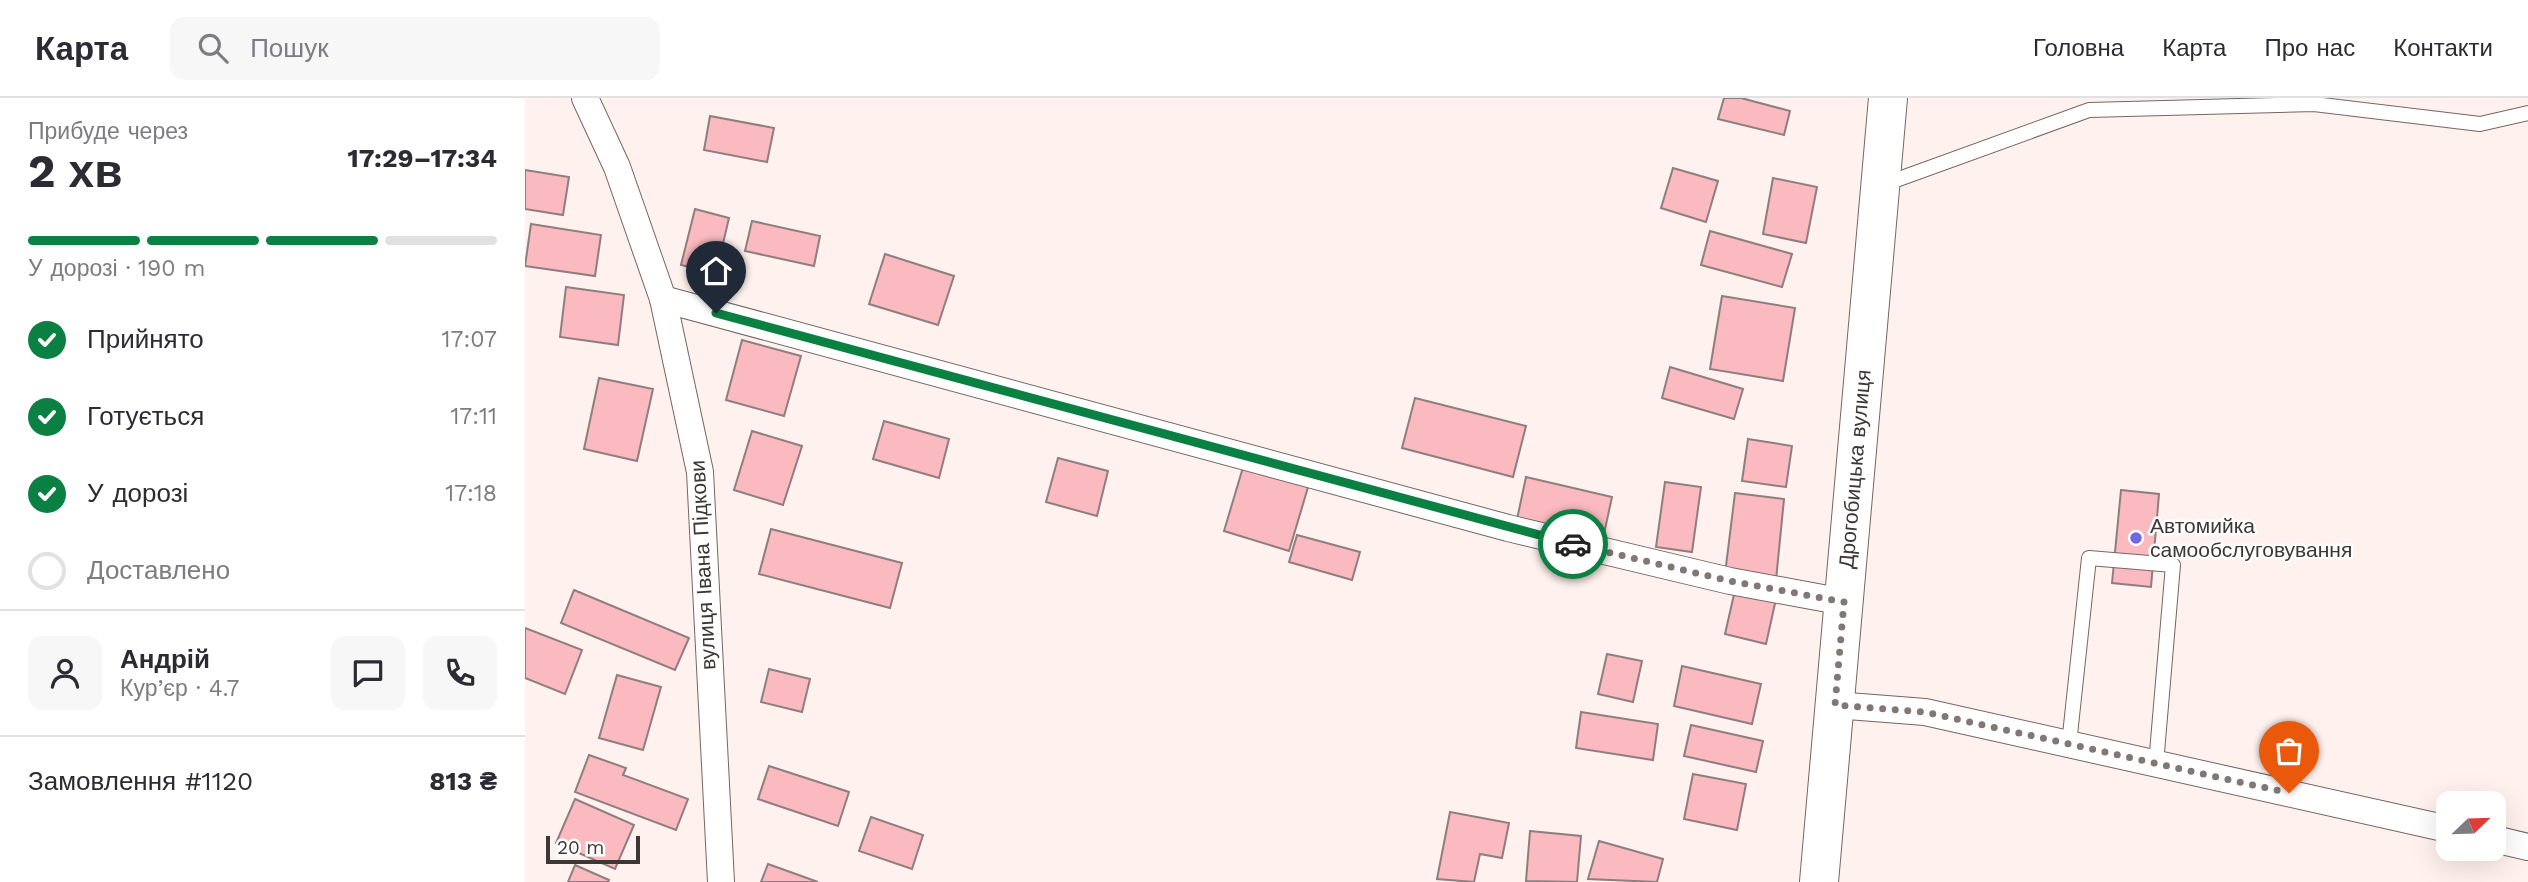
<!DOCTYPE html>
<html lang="uk">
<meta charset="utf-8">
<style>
:root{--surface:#fff;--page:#f7f7f7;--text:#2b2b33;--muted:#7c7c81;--line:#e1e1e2;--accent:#0b8043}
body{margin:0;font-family:"Work Sans",sans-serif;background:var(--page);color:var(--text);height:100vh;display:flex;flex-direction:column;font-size:26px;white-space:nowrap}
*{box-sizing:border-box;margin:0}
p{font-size:23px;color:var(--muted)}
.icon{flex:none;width:38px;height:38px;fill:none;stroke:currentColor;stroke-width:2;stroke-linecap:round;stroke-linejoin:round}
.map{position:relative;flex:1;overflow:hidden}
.panel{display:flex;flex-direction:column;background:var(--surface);width:525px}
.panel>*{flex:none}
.needle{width:46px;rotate:67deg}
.buttons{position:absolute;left:1911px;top:693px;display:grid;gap:14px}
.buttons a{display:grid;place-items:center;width:70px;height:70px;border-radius:14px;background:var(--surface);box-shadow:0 7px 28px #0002;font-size:35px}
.scale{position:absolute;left:21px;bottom:18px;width:94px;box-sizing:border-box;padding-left:7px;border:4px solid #3d3735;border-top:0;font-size:19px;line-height:24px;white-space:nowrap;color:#3d3735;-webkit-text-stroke:5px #fff;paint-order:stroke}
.pin{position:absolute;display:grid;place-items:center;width:60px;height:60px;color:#fff;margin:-72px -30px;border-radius:50% 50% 50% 0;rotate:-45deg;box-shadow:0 0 7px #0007}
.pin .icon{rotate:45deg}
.courier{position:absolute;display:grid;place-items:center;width:70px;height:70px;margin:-35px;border:5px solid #0b8043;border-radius:50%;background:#fff;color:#222;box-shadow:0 2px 9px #0007}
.headline em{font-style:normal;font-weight:700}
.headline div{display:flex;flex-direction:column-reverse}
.headline{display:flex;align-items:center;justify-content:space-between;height:119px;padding:0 28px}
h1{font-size:46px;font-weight:700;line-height:52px}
.bar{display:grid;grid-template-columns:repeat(4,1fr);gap:10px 7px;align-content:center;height:84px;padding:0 28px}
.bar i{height:9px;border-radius:5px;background:var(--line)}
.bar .selected{background:var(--accent)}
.bar p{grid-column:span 4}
.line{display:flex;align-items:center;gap:18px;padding:0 28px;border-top:2px solid var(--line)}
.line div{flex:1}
.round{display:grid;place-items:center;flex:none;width:74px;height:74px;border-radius:14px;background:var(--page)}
ol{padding:0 28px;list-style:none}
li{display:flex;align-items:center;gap:21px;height:77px}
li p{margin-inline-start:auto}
li .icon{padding:7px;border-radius:50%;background:var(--accent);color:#fff;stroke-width:4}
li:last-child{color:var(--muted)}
li i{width:38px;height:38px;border:4px solid var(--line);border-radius:50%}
header{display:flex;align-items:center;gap:42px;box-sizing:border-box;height:98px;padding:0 35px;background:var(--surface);border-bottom:2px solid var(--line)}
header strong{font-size:33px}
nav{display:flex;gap:38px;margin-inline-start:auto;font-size:24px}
.search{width:490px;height:63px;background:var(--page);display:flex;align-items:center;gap:18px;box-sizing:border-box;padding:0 24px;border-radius:14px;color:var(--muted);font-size:26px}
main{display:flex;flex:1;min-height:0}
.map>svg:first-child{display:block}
.building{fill:#fababf;stroke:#8e7e7f;stroke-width:2}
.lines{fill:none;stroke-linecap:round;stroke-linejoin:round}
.service-casing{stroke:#756662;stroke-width:16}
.minor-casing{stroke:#756662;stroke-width:28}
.secondary-casing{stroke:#756662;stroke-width:40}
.service{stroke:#fff;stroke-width:14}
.minor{stroke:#fff;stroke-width:26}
.secondary{stroke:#fff;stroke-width:38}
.done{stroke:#817875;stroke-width:7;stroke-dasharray:0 12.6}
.route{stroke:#0b8043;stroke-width:9}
.poi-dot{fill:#7168e3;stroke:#fff;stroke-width:2.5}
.labels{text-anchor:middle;stroke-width:5;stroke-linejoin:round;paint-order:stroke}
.street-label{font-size:21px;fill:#3d3735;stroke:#fff}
.poi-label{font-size:21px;fill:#3d3735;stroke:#fff;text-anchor:start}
</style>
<header>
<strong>Карта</strong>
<div class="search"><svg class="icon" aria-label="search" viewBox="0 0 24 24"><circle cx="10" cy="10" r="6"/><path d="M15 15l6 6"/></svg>Пошук</div>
<nav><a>Головна</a><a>Карта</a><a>Про нас</a><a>Контакти</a></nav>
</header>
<main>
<section class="panel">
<div class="headline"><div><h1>2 хв</h1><p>Прибуде через</p></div><em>17:29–17:34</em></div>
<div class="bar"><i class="selected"></i><i class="selected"></i><i class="selected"></i><i></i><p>У дорозі · 190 m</p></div>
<ol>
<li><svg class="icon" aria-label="check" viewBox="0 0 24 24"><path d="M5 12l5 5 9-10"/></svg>Прийнято<p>17:07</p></li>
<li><svg class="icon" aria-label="check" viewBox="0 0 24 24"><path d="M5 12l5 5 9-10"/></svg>Готується<p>17:11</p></li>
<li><svg class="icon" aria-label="check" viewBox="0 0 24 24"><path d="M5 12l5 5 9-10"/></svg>У дорозі<p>17:18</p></li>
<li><i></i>Доставлено</li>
</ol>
<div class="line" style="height:126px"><a class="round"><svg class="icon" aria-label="person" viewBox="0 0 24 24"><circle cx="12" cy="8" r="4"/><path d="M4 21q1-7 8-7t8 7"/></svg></a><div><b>Андрій</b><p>Кур’єр · 4.7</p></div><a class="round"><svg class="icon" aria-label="chat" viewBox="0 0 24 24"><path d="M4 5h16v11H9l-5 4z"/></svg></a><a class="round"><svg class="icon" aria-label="phone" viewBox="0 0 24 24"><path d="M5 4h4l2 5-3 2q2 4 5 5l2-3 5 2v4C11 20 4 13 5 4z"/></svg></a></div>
<div class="line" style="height:91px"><div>Замовлення #1120</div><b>813 ₴</b></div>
</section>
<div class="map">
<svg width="2003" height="784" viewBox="0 0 2003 784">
<rect width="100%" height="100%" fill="#fff1ed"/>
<g class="building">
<path d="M1199 0H1216L1265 13 1259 37 1193 21Z"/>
<path d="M185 18 249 30 242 64 179 52Z"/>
<path d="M1148 70 1193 83 1181 124 1136 110Z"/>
<path d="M0 72 44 79 38 117 0 111Z"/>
<path d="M1248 80 1292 89 1281 145 1238 136Z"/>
<path d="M170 111 204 120 191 175 156 167Z"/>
<path d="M227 123 295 138 289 168 220 153Z"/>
<path d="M6 126 76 137 70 178 0 168Z"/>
<path d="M1185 133 1267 156 1257 189 1176 167Z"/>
<path d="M360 156 429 178 413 227 344 206Z"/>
<path d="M41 189 99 197 93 247 35 239Z"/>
<path d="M1197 198 1270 210 1258 283 1185 271Z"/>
<path d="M217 242 276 258 259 318 201 302Z"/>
<path d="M1145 269 1218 291 1209 321 1137 300Z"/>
<path d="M74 280 128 291 112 363 59 351Z"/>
<path d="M890 300 1001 328 988 379 877 350Z"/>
<path d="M359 323 424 341 414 380 348 361Z"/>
<path d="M227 333 277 348 258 407 209 392Z"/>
<path d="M1223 341 1267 348 1261 389 1217 383Z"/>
<path d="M533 360 583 373 572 418 521 404Z"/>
<path d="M719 366 784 386 764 453 699 433Z"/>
<path d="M1001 379 1087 399 1077 445 991 426Z"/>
<path d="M1140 384 1176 389 1167 454 1131 449Z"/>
<path d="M1596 392 1634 396 1626 489 1587 485Z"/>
<path d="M1210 395 1259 401 1251 482 1200 476Z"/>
<path d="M246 431 377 465 365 510 234 476Z"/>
<path d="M772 437 835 454 827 482 764 464Z"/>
<path d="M49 492 164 540 150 572 36 525Z"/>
<path d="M1210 492 1251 501 1241 546 1200 536Z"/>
<path d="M0 530 57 552 40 596 0 580Z"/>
<path d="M1082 556 1117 563 1108 604 1073 596Z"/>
<path d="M1157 568 1236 586 1227 626 1149 608Z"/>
<path d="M244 571 285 581 277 614 236 604Z"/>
<path d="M92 577 136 589 118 652 74 640Z"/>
<path d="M1056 614 1133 626 1128 662 1051 650Z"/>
<path d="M1166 627 1238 643 1231 674 1159 658Z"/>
<path d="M64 657 101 670 98 677 163 701 151 732 50 694Z"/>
<path d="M244 668 324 694 313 728 233 701Z"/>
<path d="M1168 676 1221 686 1212 732 1159 721Z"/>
<path d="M50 701 109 727 90 771 31 745Z"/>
<path d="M925 714 984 725 977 760 955 756 949 784 912 781Z"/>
<path d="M346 719 398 737 387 771 334 753Z"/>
<path d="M1005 733 1056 738 1052 784 1001 783Z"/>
<path d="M1074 743 1138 761 1132 784 1063 781Z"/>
<path d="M243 766 293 784H236Z"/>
<path d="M50 767 84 782 83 784H43Z"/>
</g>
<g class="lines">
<defs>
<g id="service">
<path d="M1360 86 1564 12 1789 6 1955 26 2003 15"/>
<path d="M1544 646 1564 460 1648 467 1631 666"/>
</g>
<g id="minor">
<path d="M60 0 92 69 138 201 175 374 196 784"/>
<path d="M138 201 983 430 1205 483 1319 504"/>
<path d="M1310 607 1400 614 1923 731"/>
<path d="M1969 741 2003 749"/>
</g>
<path id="secondary" d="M1294 784 1363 0"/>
</defs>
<use href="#service" class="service-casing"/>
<use href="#minor" class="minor-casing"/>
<use href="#secondary" class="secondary-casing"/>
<use href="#service" class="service"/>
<use href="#minor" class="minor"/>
<use href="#secondary" class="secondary"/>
</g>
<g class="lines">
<path class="done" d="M1048 446 1205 483 1319 504 1310 607 1400 614 1764 695"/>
<path class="route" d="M191 215 1048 446"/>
</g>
<circle class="poi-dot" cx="1611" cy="440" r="7"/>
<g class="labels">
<g class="street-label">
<text transform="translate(1330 371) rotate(-85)" y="7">Дрогобицька вулиця</text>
<text transform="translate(178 467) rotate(-93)" y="7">вулиця Івана Підкови</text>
</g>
<g class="poi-label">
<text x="1625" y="435">Автомийка<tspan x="1625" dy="24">самообслуговування</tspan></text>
</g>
</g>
</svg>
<div class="buttons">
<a><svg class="needle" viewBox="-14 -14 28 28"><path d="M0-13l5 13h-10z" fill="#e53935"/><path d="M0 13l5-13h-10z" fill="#7c7c81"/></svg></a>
</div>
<div class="scale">20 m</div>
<div class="pin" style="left:1764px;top:695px;background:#ea580c"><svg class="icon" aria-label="bag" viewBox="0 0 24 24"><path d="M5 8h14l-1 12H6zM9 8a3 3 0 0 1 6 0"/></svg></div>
<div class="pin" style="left:191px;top:215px;background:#1f2937"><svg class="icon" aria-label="home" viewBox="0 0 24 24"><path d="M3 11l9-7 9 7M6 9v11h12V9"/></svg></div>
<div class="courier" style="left:1048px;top:446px"><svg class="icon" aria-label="car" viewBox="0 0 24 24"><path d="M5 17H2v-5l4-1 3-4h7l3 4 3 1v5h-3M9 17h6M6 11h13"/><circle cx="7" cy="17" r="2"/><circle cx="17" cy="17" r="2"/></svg></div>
</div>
</main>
